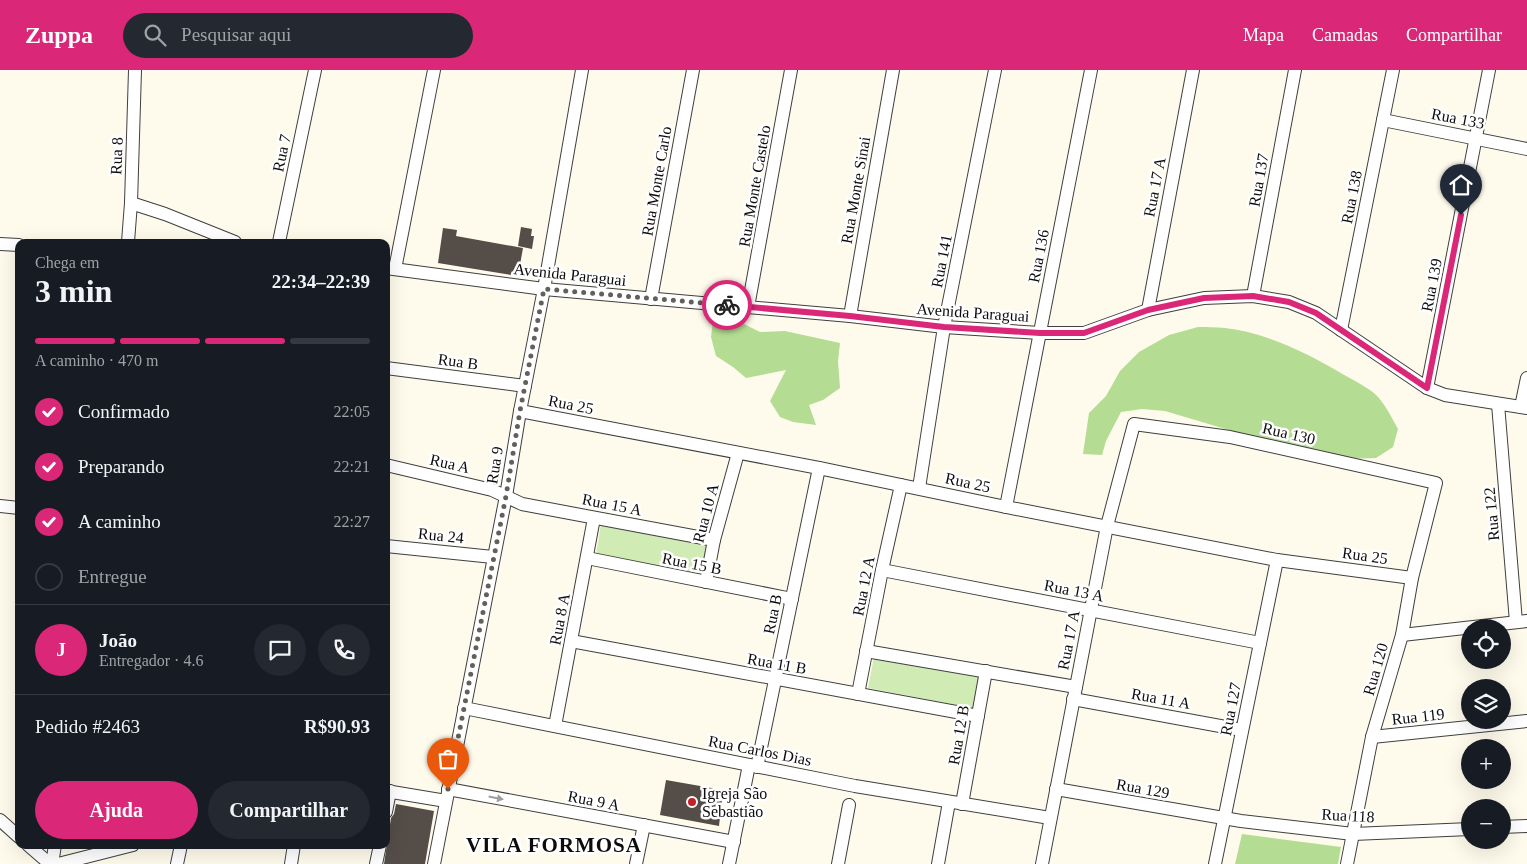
<!DOCTYPE html>
<html lang="pt">
<meta charset="utf-8">
<style>
:root{--surface:#171b24;--page:#242831;--text:#f1f3f6;--muted:#9ea1a6;--line:#363941;--accent:#db2777}
body{margin:0;font-family:Georgia,serif;background:var(--page);color:var(--text);height:100vh;display:flex;flex-direction:column;font-size:19px;white-space:nowrap}
*{box-sizing:border-box;margin:0}
p{font-size:16px;color:var(--muted)}
.icon{flex:none;width:28px;height:28px;fill:none;stroke:currentColor;stroke-width:2;stroke-linecap:round;stroke-linejoin:round}
.map{position:relative;flex:1;overflow:hidden}
.panel{position:absolute;left:15px;top:169px;width:375px;height:610px;display:flex;flex-direction:column;background:var(--surface);border-radius:10px;box-shadow:0 5px 20px #0002}
.panel>*{flex:none}
.fabs{position:absolute;left:1461px;top:549px;display:grid;gap:10px}
.fabs a{display:grid;place-items:center;width:50px;height:50px;border-radius:50%;background:var(--surface);box-shadow:0 5px 20px #0002;font-size:25px}
.pin{position:absolute;display:grid;place-items:center;width:42px;height:42px;color:#fff;margin:-51px -21px;border-radius:50% 50% 50% 0;rotate:-45deg;box-shadow:0 0 5px #0007}
.pin .icon{rotate:45deg}
.courier{position:absolute;display:grid;place-items:center;width:50px;height:50px;margin:-25px;border:4px solid #db2777;border-radius:50%;background:#fff;color:#222;box-shadow:0 1px 6px #0007}
.overview em{font-style:normal;font-weight:700}
.overview div{display:flex;flex-direction:column-reverse}
.overview{display:flex;align-items:center;justify-content:space-between;height:85px;padding:0 20px}
h1{font-size:32px;font-weight:700;line-height:38px}
.bar{display:grid;grid-template-columns:repeat(4,1fr);gap:8px 5px;align-content:center;height:60px;padding:0 20px}
.bar i{height:6px;border-radius:4px;background:var(--line)}
.bar .on{background:var(--accent)}
.bar p{grid-column:span 4}
.line{display:flex;align-items:center;gap:12px;padding:0 20px;border-top:1px solid var(--line)}
.line div{flex:1}
.round{display:grid;place-items:center;flex:none;width:52px;height:52px;border-radius:26px;background:var(--page)}
ol{padding:0 20px;list-style:none}
li{display:flex;align-items:center;gap:15px;height:55px}
li p{margin-inline-start:auto}
li .icon{padding:5px;border-radius:50%;background:var(--accent);color:#fff;stroke-width:4}
li:last-child{color:var(--muted)}
li i{width:28px;height:28px;border:2px solid var(--line);border-radius:50%}
.button{display:flex;gap:10px;margin-top:auto;padding:10px 20px}
.button a{flex:1;height:58px;border-radius:30px;background:var(--accent);color:#fff;font-size:20px;font-weight:700;line-height:58px;text-align:center}
.button a+a{background:var(--page);color:var(--text)}
header{display:flex;align-items:center;gap:30px;box-sizing:border-box;height:70px;padding:0 25px;background:var(--accent);color:#fff}
header strong{font-size:24px}
nav{display:flex;gap:28px;margin-inline-start:auto;font-size:18px}
.search{width:350px;height:45px;background:var(--page);display:flex;align-items:center;gap:12px;box-sizing:border-box;padding:0 18px;border-radius:28px;color:var(--muted);font-size:19px}
.map>svg:first-child{display:block}
.green{fill:#d0ebb4}
.forest{fill:#b4dc92}
.building{fill:#554d48}
.lines{fill:none;stroke-linecap:round;stroke-linejoin:round}
.minor-casing{stroke:#3f3f3f;stroke-width:14}
.minor{stroke:#fff;stroke-width:12}
.oneway{fill:#9e9e9e}
.done{stroke:#61605a;stroke-width:5;stroke-dasharray:0 9}
.route{stroke:#db2777;stroke-width:6}
.poi-dot{fill:#c21f26;stroke:#fff;stroke-width:2}
.labels{text-anchor:middle;stroke-width:5;stroke-linejoin:round;paint-order:stroke}
.street-label{font-size:16px;fill:#0c0c0c;stroke:#fff}
.poi-label{font-size:16px;fill:#0c0c0c;stroke:#fff;text-anchor:start}
.district-label{font-size:21px;font-weight:bold;letter-spacing:1px;fill:#0c0c0c;stroke:#fff}
</style>
<header>
<strong>Zuppa</strong>
<div class="search"><svg class="icon" aria-label="search" viewBox="0 0 24 24"><circle cx="10" cy="10" r="6"/><path d="M15 15l6 6"/></svg>Pesquisar aqui</div>
<nav><a>Mapa</a><a>Camadas</a><a>Compartilhar</a></nav>
</header>
<div class="map">
<svg width="1527" height="794" viewBox="0 0 1527 794">
<rect width="100%" height="100%" fill="#fffbec"/>
<g class="green">
<path d="M601 454 707 475 701 505 596 484Z"/>
<path d="M874 587 978 607 973 638 868 618Z"/>
</g>
<g class="forest">
<path d="M736 250 760 262 785 261 840 273 838 291 840 318 823 330 809 335 816 355 793 352 780 347 770 331 786 300 746 308 733 297 716 286 711 267 713 251Z"/>
<path d="M1198 257C1207 257 1216 257 1225 258 1268 263 1309 284 1346 306 1355 311 1371 319 1378 327 1386 336 1392 348 1398 359L1393 377 1376 388 1343 389 1249 366 1165 341 1142 339 1121 342 1106 371 1102 385 1083 384 1089 343 1106 326 1120 301 1139 282 1169 265Z"/>
<path d="M1242 764 1341 777 1338 794H1235Z"/>
</g>
<g class="building">
<path d="M521 157 532 159 531 166H534L532 179 518 176Z"/>
<path d="M443 158 457 160 456 166 523 178 518 206 438 193Z"/>
<path d="M666 710 723 720 719 756 660 745Z"/>
<path d="M396 734 434 741 425 794H384L391 748 394 744Z"/>
</g>
<g class="lines">
<defs>
<g id="minor">
<path d="M1383 50 1527 79"/>
<path d="M131 133 165 144 235 172"/>
<path d="M128 172 131 133 135 0"/>
<path d="M279 172 315 0"/>
<path d="M0 174 19 175"/>
<path d="M386 198 544 219 850 246 944 257 1040 263H1084L1148 240 1204 228 1253 226 1289 232 1316 243 1427 318 1445 325 1527 338"/>
<path d="M395 199 434 0"/>
<path d="M1253 226 1295 0"/>
<path d="M651 229 693 0"/>
<path d="M748 237 791 0"/>
<path d="M1148 240 1193 0"/>
<path d="M850 246 893 0"/>
<path d="M1341 260 1393 0"/>
<path d="M386 298 525 316"/>
<path d="M1427 318 1489 0"/>
<path d="M1498 334 1516 552"/>
<path d="M1521 337 1527 308"/>
<path d="M520 341 819 398 1006 437 1277 490 1412 508"/>
<path d="M386 395 492 420 522 434 714 470"/>
<path d="M919 418 944 257 995 0"/>
<path d="M0 436 19 438"/>
<path d="M1006 437 1091 0"/>
<path d="M386 476 493 487"/>
<path d="M587 488 792 529"/>
<path d="M882 500 1260 573"/>
<path d="M706 512 714 470 738 383"/>
<path d="M1402 565 1527 551"/>
<path d="M571 571 978 646"/>
<path d="M866 581 1076 617"/>
<path d="M858 624 882 500 901 415"/>
<path d="M1073 629 1242 660"/>
<path d="M464 638 855 716 1050 748"/>
<path d="M555 656 594 448"/>
<path d="M1372 667 1527 651"/>
<path d="M757 697 819 398"/>
<path d="M448 719 734 772"/>
<path d="M1056 719 1241 751 1353 764 1470 759"/>
<path d="M386 721 446 731"/>
<path d="M962 734 986 601"/>
<path d="M386 742 390 721"/>
<path d="M0 750 19 767"/>
<path d="M1502 757 1527 756"/>
<path d="M28 775 50 794"/>
<path d="M52 794 55 775"/>
<path d="M58 794 133 775"/>
<path d="M177 794 181 775"/>
<path d="M291 794 294 775"/>
<path d="M376 794 380 775"/>
<path d="M434 794 506 426 520 341 544 219 582 0"/>
<path d="M636 794 644 755"/>
<path d="M729 794 749 695"/>
<path d="M838 794 849 735"/>
<path d="M938 794 949 732"/>
<path d="M1042 794 1107 456 1134 354 1230 367 1436 413 1412 508 1402 565 1372 667 1347 794"/>
<path d="M1215 794 1277 490"/>
</g>
</defs>
<use href="#minor" class="minor-casing"/>
<use href="#minor" class="minor"/>
</g>
<defs><path id="oneway-solid" d="M-6-.8H1V-3.2L6.5 0L1 3.2V.8H-6Z" transform="scale(1.25)"/></defs>
<use class="oneway" href="#oneway-solid" transform="translate(496 728) rotate(11)"/>
<g class="lines">
<path class="done" d="M448 719 506 426 520 341 544 219 727 235"/>
<path class="route" d="M727 235 850 246 944 257 1040 263H1084L1148 240 1204 228 1253 226 1289 232 1316 243 1427 318 1461 145"/>
</g>
<circle class="poi-dot" cx="692" cy="732" r="5"/>
<g class="labels">
<g class="street-label">
<text transform="translate(1458 48) rotate(11)" y="6">Rua 133</text>
<text transform="translate(281 83) rotate(-78)" y="6">Rua 7</text>
<text transform="translate(116 86) rotate(-88)" y="6">Rua 8</text>
<text transform="translate(1258 110) rotate(-80)" y="6">Rua 137</text>
<text transform="translate(656 111) rotate(-80)" y="6">Rua Monte Carlo</text>
<text transform="translate(754 116) rotate(-80)" y="6">Rua Monte Castelo</text>
<text transform="translate(1154 117) rotate(-79)" y="6">Rua 17 A</text>
<text transform="translate(855 120) rotate(-80)" y="6">Rua Monte Sinai</text>
<text transform="translate(1351 127) rotate(-79)" y="6">Rua 138</text>
<text transform="translate(1038 186) rotate(-79)" y="6">Rua 136</text>
<text transform="translate(941 191) rotate(-79)" y="6">Rua 141</text>
<text transform="translate(570 204) rotate(6)" y="6">Avenida Paraguai</text>
<text transform="translate(1431 215) rotate(-79)" y="6">Rua 139</text>
<text transform="translate(973 242) rotate(4)" y="6">Avenida Paraguai</text>
<text transform="translate(458 291) rotate(8)" y="6">Rua B</text>
<text transform="translate(571 334) rotate(11)" y="6">Rua 25</text>
<text transform="translate(1289 363) rotate(13)" y="6">Rua 130</text>
<text transform="translate(450 393) rotate(13)" y="6">Rua A</text>
<text transform="translate(494 395) rotate(-81)" y="6">Rua 9</text>
<text transform="translate(968 412) rotate(12)" y="6">Rua 25</text>
<text transform="translate(612 434) rotate(11)" y="6">Rua 15 A</text>
<text transform="translate(705 443) rotate(-75)" y="6">Rua 10 A</text>
<text transform="translate(1491 444) rotate(-95)" y="6">Rua 122</text>
<text transform="translate(441 465) rotate(6)" y="6">Rua 24</text>
<text transform="translate(1365 485) rotate(8)" y="6">Rua 25</text>
<text transform="translate(692 493) rotate(11)" y="6">Rua 15 B</text>
<text transform="translate(863 516) rotate(-79)" y="6">Rua 12 A</text>
<text transform="translate(1074 520) rotate(11)" y="6">Rua 13 A</text>
<text transform="translate(772 544) rotate(-78)" y="6">Rua B</text>
<text transform="translate(559 549) rotate(-79)" y="6">Rua 8 A</text>
<text transform="translate(1068 570) rotate(-79)" y="6">Rua 17 A</text>
<text transform="translate(777 593) rotate(10)" y="6">Rua 11 B</text>
<text transform="translate(1375 599) rotate(-74)" y="6">Rua 120</text>
<text transform="translate(1161 628) rotate(10)" y="6">Rua 11 A</text>
<text transform="translate(1230 639) rotate(-79)" y="6">Rua 127</text>
<text transform="translate(1418 646) rotate(-6)" y="6">Rua 119</text>
<text transform="translate(958 665) rotate(-80)" y="6">Rua 12 B</text>
<text transform="translate(760 680) rotate(11)" y="6">Rua Carlos Dias</text>
<text transform="translate(1143 718) rotate(10)" y="6">Rua 129</text>
<text transform="translate(594 730) rotate(11)" y="6">Rua 9 A</text>
<text transform="translate(1348 745) rotate(3)" y="6">Rua 118</text>
</g>
<g class="poi-label">
<text x="702" y="729">Igreja São<tspan x="702" dy="18">Sebastião</tspan></text>
</g>
<g class="district-label">
<text x="554" y="782">VILA FORMOSA</text>
</g>
</g>
</svg>
<div class="fabs">
<a><svg class="icon" aria-label="locate" viewBox="0 0 24 24"><circle cx="12" cy="12" r="6"/><path d="M12 2v4M12 18v4M2 12h4M18 12h4"/></svg></a>
<a><svg class="icon" aria-label="layers" viewBox="0 0 24 24"><path d="M12 4l9 5-9 5-9-5zM3 14l9 5 9-5"/></svg></a>
<a>+</a>
<a>−</a>
</div>
<div class="pin" style="left:448px;top:719px;background:#ea580c"><svg class="icon" aria-label="bag" viewBox="0 0 24 24"><path d="M5 8h14l-1 12H6zM9 8a3 3 0 0 1 6 0"/></svg></div>
<div class="pin" style="left:1461px;top:145px;background:#1f2937"><svg class="icon" aria-label="home" viewBox="0 0 24 24"><path d="M3 11l9-7 9 7M6 9v11h12V9"/></svg></div>
<div class="courier" style="left:727px;top:235px"><svg class="icon" aria-label="bike" viewBox="0 0 24 24"><circle cx="6" cy="16" r="4"/><circle cx="18" cy="16" r="4"/><path d="M6 16l4-8h5l3 8M10 8l3 8H6M13 5h3"/></svg></div>
<section class="panel">
<div class="overview"><div><h1>3 min</h1><p>Chega em</p></div><em>22:34–22:39</em></div>
<div class="bar"><i class="on"></i><i class="on"></i><i class="on"></i><i></i><p>A caminho · 470 m</p></div>
<ol>
<li><svg class="icon" aria-label="check" viewBox="0 0 24 24"><path d="M5 12l5 5 9-10"/></svg>Confirmado<p>22:05</p></li>
<li><svg class="icon" aria-label="check" viewBox="0 0 24 24"><path d="M5 12l5 5 9-10"/></svg>Preparando<p>22:21</p></li>
<li><svg class="icon" aria-label="check" viewBox="0 0 24 24"><path d="M5 12l5 5 9-10"/></svg>A caminho<p>22:27</p></li>
<li><i></i>Entregue</li>
</ol>
<div class="line" style="height:90px"><b class="round" style="background:var(--accent);color:#fff">J</b><div><b>João</b><p>Entregador · 4.6</p></div><a class="round"><svg class="icon" aria-label="chat" viewBox="0 0 24 24"><path d="M4 5h16v11H9l-5 4z"/></svg></a><a class="round"><svg class="icon" aria-label="phone" viewBox="0 0 24 24"><path d="M5 4h4l2 5-3 2q2 4 5 5l2-3 5 2v4C11 20 4 13 5 4z"/></svg></a></div>
<div class="line" style="height:65px"><div>Pedido #2463</div><b>R$90.93</b></div>
<div class="button"><a>Ajuda</a><a>Compartilhar</a></div>
</section>
</div>
